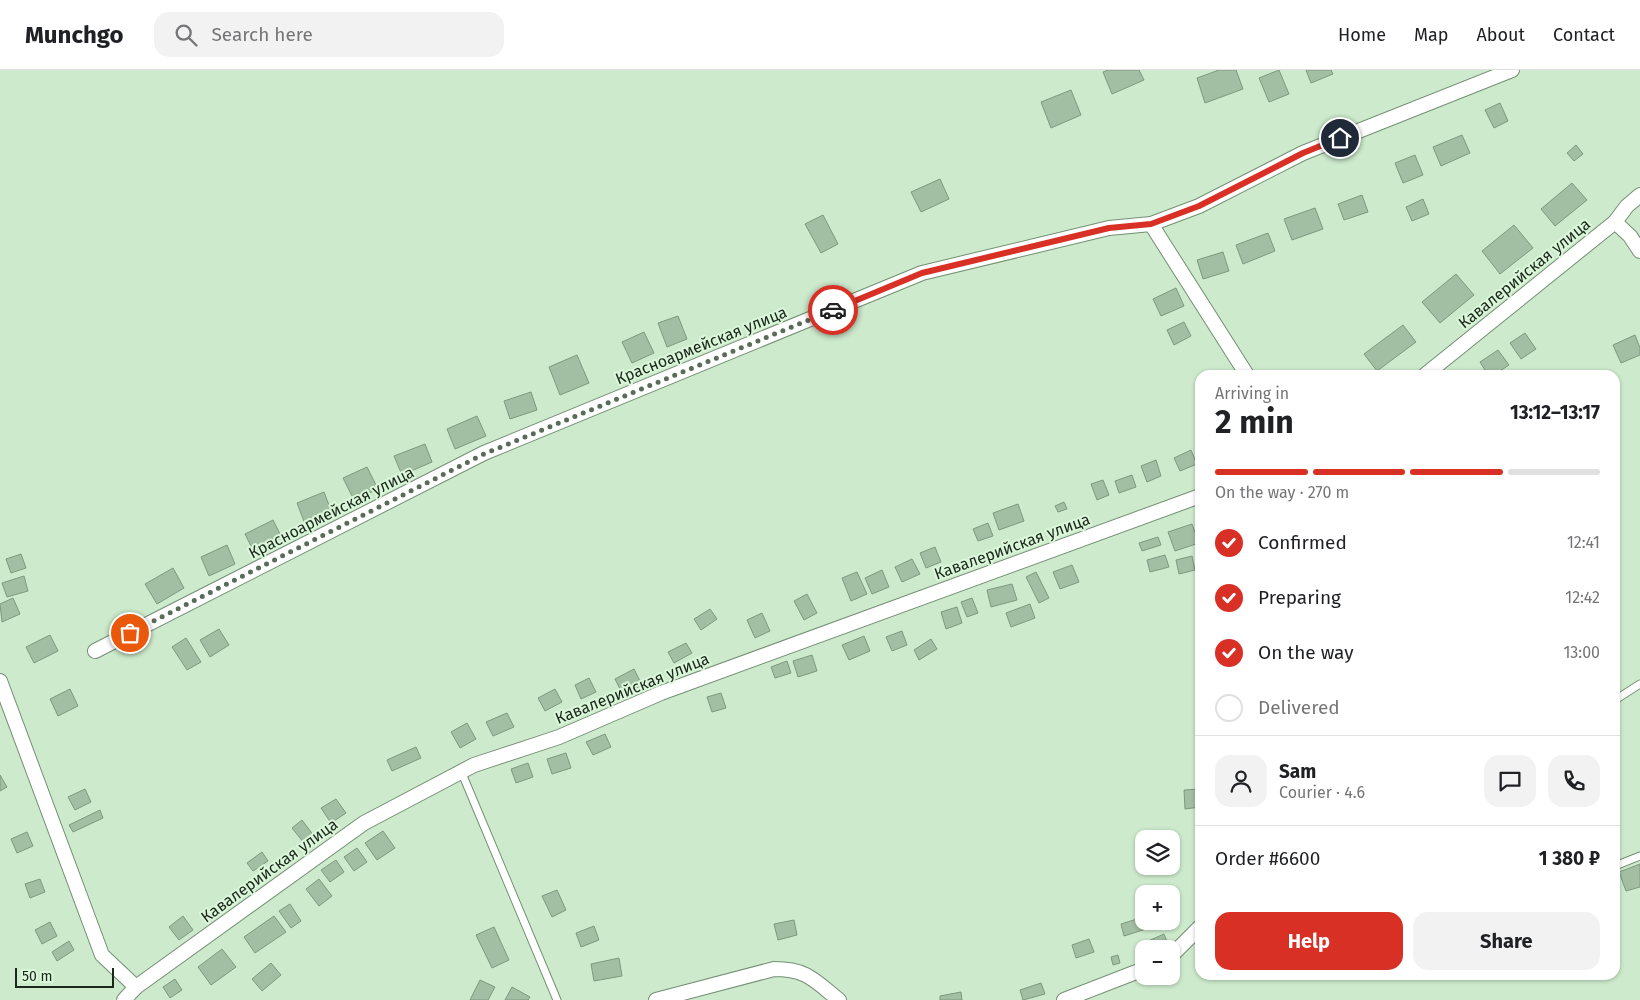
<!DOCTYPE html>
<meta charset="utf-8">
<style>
:root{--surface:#fff;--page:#f2f2f2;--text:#202124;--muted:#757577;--line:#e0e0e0;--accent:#d93025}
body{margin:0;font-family:"Fira Sans",sans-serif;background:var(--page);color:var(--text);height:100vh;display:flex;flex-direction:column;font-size:19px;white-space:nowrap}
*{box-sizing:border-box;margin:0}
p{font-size:16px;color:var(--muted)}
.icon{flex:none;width:28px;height:28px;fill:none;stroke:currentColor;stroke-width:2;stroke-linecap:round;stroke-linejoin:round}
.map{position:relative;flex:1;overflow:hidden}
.panel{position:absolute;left:1195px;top:300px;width:425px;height:610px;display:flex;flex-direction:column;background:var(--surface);border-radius:15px;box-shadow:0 1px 4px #0004}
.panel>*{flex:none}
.buttons{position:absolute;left:1135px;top:760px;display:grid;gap:10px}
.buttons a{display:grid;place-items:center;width:45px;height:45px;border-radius:10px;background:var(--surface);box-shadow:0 1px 4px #0004;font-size:25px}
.scale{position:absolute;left:15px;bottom:12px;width:99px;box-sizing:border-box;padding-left:5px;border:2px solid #1c271c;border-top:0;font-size:14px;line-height:18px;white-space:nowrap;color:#1c271c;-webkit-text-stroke:4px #daf7d9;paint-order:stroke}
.pin{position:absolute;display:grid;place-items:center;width:42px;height:42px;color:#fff;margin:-21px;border:2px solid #fff;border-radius:50%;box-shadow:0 1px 5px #0007}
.courier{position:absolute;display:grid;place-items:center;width:50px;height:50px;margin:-25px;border:4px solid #d93025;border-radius:50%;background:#fff;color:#222;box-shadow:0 1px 6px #0007}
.overview em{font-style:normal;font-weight:700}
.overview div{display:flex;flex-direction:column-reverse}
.overview{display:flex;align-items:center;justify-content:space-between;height:85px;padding:0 20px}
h1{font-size:32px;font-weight:700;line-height:38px}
.bar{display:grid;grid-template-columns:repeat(4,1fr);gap:8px 5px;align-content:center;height:60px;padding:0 20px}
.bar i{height:6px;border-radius:4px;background:var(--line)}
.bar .selected{background:var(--accent)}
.bar p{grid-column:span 4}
.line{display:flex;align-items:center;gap:12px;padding:0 20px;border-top:1px solid var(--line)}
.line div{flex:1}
.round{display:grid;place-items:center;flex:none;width:52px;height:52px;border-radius:15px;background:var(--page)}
ol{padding:0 20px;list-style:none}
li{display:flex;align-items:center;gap:15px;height:55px}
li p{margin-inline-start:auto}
li .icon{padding:5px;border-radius:50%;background:var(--accent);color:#fff;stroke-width:4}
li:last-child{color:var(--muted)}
li i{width:28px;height:28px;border:2px solid var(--line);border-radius:50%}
.primary-button{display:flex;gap:10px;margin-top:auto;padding:10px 20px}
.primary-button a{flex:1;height:58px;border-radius:15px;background:var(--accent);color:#fff;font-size:20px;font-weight:700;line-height:58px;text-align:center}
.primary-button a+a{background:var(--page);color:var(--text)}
header{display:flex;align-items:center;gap:30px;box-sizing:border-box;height:70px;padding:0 25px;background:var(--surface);border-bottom:1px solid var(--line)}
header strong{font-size:24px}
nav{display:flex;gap:28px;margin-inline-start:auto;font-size:18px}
.search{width:350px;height:45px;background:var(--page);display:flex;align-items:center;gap:12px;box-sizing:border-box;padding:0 18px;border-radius:15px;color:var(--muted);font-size:19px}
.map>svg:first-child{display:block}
.building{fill:#a3bfa3;stroke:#7e997e}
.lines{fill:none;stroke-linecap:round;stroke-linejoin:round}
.lane-casing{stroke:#748f74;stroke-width:9}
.street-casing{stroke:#748f74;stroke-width:16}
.lane{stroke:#fff;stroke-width:7}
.street{stroke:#fff;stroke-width:14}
.done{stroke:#5a6b5a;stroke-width:5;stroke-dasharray:0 9}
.route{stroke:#d93025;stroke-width:6}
.labels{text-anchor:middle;stroke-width:4;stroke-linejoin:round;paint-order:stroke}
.street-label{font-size:16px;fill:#1c271c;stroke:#daf7d9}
</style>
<header>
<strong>Munchgo</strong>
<div class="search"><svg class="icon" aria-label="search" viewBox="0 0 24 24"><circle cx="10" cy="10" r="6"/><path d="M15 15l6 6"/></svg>Search here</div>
<nav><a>Home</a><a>Map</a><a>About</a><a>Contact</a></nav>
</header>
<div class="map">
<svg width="1640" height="930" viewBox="0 0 1640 930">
<rect width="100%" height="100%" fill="#cdeacc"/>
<g class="building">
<path d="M1108 0H1139L1144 10 1112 24 1103 2Z"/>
<path d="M1219 0H1236L1243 19 1205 33 1197 8Z"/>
<path d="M1279 0 1289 24 1269 32 1259 8Z"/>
<path d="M1306 0H1331L1333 4 1311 13Z"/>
<path d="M1071 20 1081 45 1051 58 1041 32Z"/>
<path d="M1500 33 1508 51 1494 58 1485 40Z"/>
<path d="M1462 65 1470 83 1441 96 1433 77Z"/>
<path d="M1576 75 1583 84 1574 91 1567 83Z"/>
<path d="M1415 85 1423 105 1403 113 1395 93Z"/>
<path d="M940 109 949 129 921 142 911 122Z"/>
<path d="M1572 113 1587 130 1555 156 1541 139Z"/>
<path d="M1362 125 1368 142 1344 150 1338 134Z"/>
<path d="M1423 129 1429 144 1412 151 1406 137Z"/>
<path d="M1315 138 1323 159 1292 170 1284 149Z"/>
<path d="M823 145 838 174 821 183 805 154Z"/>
<path d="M1514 155 1533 178 1500 204 1482 181Z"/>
<path d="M1268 163 1275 181 1243 194 1236 175Z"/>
<path d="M1223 182 1229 201 1203 209 1197 190Z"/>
<path d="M1456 204 1474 225 1440 253 1422 232Z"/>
<path d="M1176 218 1184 236 1161 246 1153 229Z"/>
<path d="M678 246 687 269 667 277 658 253Z"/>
<path d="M1184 252 1191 266 1174 275 1167 260Z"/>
<path d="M1403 255 1416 272 1377 301 1364 284Z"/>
<path d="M644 262 654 283 632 293 622 272Z"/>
<path d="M1525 263 1536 279 1521 289 1510 273Z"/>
<path d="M1635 265 1640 278V285L1621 293 1613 275Z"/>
<path d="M1498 280 1509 295 1494 305H1488L1480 292Z"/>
<path d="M577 285 589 313 560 325 549 297Z"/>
<path d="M531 322 537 340 510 349 504 331Z"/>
<path d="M477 346 486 366 455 379 447 359Z"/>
<path d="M425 374 432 392 402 405 394 386Z"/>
<path d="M1191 380 1197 394 1180 401 1174 388Z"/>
<path d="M1156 390 1161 406 1147 412 1141 396Z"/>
<path d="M367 397 378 419 354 430 343 408Z"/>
<path d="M1132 405 1136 417 1119 423 1115 411Z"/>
<path d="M1103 410 1109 425 1097 430 1091 414Z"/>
<path d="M324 422 332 443 305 454 297 433Z"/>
<path d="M1064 432 1067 439 1058 442 1055 436Z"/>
<path d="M1018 434 1024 451 999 460 993 443Z"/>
<path d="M273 450 282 468 254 482 245 464Z"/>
<path d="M988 453 993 466 978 471 973 459Z"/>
<path d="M1192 454 1199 473 1175 481 1168 462Z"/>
<path d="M1158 467 1161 475 1142 481 1139 473Z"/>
<path d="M227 475 235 494 209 506 201 487Z"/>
<path d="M935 477 941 492 926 498 920 483Z"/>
<path d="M21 484 26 498 11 503 6 489Z"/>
<path d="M1165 485 1169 497 1150 502 1147 490Z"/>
<path d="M1192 486 1195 500 1179 504 1176 490Z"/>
<path d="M912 489 920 504 902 512 895 497Z"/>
<path d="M1072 495 1079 512 1060 519 1053 502Z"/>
<path d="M173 498 184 518 157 534 145 514Z"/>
<path d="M882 500 889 517 872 524 865 508Z"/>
<path d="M857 502 867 524 851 531 842 508Z"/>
<path d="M1036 502 1049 528 1039 533 1026 507Z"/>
<path d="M24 506 28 521 7 527 2 513Z"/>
<path d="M1012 514 1017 530 991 537 987 520Z"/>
<path d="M807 524 817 543 804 550 794 531Z"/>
<path d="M13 528 20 544 2 552 0 534Z"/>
<path d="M972 528 978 543 967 547 961 532Z"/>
<path d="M1030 534 1035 548 1011 557 1006 543Z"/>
<path d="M957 537 962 553 946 559 941 542Z"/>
<path d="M710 539 717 549 701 560 694 549Z"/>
<path d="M762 543 770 561 755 568 747 550Z"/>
<path d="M219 559 229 575 210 587 200 570Z"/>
<path d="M902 561 907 575 892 581 886 567Z"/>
<path d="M50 565 58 581 34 593 26 577Z"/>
<path d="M864 566 870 581 849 590 842 575Z"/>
<path d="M186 568 201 592 187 600 172 577Z"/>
<path d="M931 569 937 579 919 590 914 580Z"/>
<path d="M686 573 692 583 674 593 668 582Z"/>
<path d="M812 585 817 601 798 607 793 591Z"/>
<path d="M787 591 791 603 775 608 771 597Z"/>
<path d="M634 599 642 615 623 625 615 609Z"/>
<path d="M589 608 596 622 581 629 575 615Z"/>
<path d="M70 619 78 636 58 646 50 629Z"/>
<path d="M555 619 562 632 545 641 538 628Z"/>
<path d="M721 623 726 638 712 642 707 627Z"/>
<path d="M507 643 514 657 493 666 486 652Z"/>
<path d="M467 653 476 669 460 678 451 662Z"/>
<path d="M605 664 611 677 593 685 586 672Z"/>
<path d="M416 677 421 688 392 701 387 690Z"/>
<path d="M566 683 571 698 552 704 547 689Z"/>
<path d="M528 693 533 707 516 713 511 699Z"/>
<path d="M0 705 7 717 0 721Z"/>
<path d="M85 719 91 732 75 740 68 727Z"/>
<path d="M1200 719V737L1185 739 1184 720Z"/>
<path d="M336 729 346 743 331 753 321 738Z"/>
<path d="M100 740 103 748 73 762 69 755Z"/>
<path d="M302 750 314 766 304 773 292 758Z"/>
<path d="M383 761 395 778 377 790 365 773Z"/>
<path d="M27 762 33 776 17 783 11 769Z"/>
<path d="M357 778 367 792 354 801 344 787Z"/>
<path d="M262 782 268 791 253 801 247 793Z"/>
<path d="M336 790 344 802 330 812 321 800Z"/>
<path d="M1640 794V817L1626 821 1619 802Z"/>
<path d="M40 809 45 822 30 828 25 814Z"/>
<path d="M319 809 332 826 319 836 306 819Z"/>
<path d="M557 820 566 840 552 847 542 826Z"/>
<path d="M290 834 301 851 291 858 279 841Z"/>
<path d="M183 846 193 860 179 870 169 857Z"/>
<path d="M274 846 286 862 255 883 244 867Z"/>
<path d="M1143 847 1146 859 1124 866 1121 854Z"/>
<path d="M794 850 797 865 778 870 774 854Z"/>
<path d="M50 852 57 866 42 874 35 860Z"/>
<path d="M594 856 599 870 581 877 576 863Z"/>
<path d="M494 857 509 890 492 898 476 865Z"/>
<path d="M1164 864 1168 874 1158 879H1149L1146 872Z"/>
<path d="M1089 869 1094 882 1076 888 1072 875Z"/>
<path d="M69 871 74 880 57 891 52 882Z"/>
<path d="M222 879 236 897 211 915 198 897Z"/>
<path d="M1118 885 1120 893 1113 895 1111 887Z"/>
<path d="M619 888 622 906 594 911 591 894Z"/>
<path d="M271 893 281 905 262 921 252 909Z"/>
<path d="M175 909 182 920 170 928 163 917Z"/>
<path d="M480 910 495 917 488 930H470Z"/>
<path d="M1041 913 1045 924 1023 930 1020 920Z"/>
<path d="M512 917 530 927 528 930H505Z"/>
<path d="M961 922 962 930H940V926Z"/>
</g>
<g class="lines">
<defs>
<g id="lane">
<path d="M1615 630 1640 614"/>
<path d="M461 701 557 930"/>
<path d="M1615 796 1640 786"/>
</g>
<g id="street">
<path d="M1615 152 1627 136 1640 125"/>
<path d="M1151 154 1247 305"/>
<path d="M1425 305 1615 152 1630 166 1640 181"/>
<path d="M95 581 484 383 922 203 1109 158 1151 154 1199 136 1303 83 1512 0"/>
<path d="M0 611 102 885 136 917"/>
<path d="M1171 886 1200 857"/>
<path d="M124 930 136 917 364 753 474 695 559 667 661 623 1200 426"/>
<path d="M656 930 774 899C807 899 814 910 839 930"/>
<path d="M1064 930 1144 899"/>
</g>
</defs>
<use href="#lane" class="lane-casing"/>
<use href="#street" class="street-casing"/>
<use href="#lane" class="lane"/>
<use href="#street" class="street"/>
</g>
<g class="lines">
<path class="done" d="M130 563 484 384 833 240"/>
<path class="route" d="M833 240 922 203 1109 158 1151 154 1199 136 1303 83 1340 68"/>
</g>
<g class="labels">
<g class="street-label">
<text transform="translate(1524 203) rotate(-39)" y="6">Кавалерийская улица</text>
<text transform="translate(701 275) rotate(-22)" y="6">Красноармейская улица</text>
<text transform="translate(331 442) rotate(-27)" y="6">Красноармейская улица</text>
<text transform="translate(1012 476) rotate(-20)" y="6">Кавалерийская улица</text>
<text transform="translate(632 618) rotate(-22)" y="6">Кавалерийская улица</text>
<text transform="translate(269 800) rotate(-36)" y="6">Кавалерийская улица</text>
</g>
</g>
</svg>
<div class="buttons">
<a><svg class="icon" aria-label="layers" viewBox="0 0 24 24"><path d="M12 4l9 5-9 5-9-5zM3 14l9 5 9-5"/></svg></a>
<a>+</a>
<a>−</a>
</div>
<div class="scale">50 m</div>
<div class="pin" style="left:130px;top:563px;background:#ea580c"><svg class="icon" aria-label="bag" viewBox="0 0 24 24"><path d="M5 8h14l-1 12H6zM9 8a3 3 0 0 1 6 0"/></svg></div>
<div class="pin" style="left:1340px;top:68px;background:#1f2937"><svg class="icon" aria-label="home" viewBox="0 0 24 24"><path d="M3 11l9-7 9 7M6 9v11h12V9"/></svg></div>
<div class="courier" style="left:833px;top:240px"><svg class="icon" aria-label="car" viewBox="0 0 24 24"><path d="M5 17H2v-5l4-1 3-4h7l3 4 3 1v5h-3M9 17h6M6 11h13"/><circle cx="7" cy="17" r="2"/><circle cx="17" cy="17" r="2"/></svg></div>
<section class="panel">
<div class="overview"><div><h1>2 min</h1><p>Arriving in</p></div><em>13:12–13:17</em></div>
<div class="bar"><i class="selected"></i><i class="selected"></i><i class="selected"></i><i></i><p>On the way · 270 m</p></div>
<ol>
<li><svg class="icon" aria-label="check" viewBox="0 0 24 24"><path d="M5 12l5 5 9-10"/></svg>Confirmed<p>12:41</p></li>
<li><svg class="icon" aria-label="check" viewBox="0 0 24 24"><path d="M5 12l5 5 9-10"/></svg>Preparing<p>12:42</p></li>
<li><svg class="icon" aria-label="check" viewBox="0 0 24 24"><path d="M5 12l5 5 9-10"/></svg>On the way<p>13:00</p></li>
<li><i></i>Delivered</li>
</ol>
<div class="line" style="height:90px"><a class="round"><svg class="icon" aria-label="person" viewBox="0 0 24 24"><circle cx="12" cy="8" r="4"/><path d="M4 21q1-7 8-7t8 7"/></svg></a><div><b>Sam</b><p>Courier · 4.6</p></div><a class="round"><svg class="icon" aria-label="chat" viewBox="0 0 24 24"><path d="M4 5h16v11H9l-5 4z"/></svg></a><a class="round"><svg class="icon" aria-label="phone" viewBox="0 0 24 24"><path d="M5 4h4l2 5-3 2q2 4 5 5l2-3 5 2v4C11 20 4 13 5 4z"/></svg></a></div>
<div class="line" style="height:65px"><div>Order #6600</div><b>1 380 ₽</b></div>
<div class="primary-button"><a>Help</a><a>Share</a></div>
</section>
</div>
